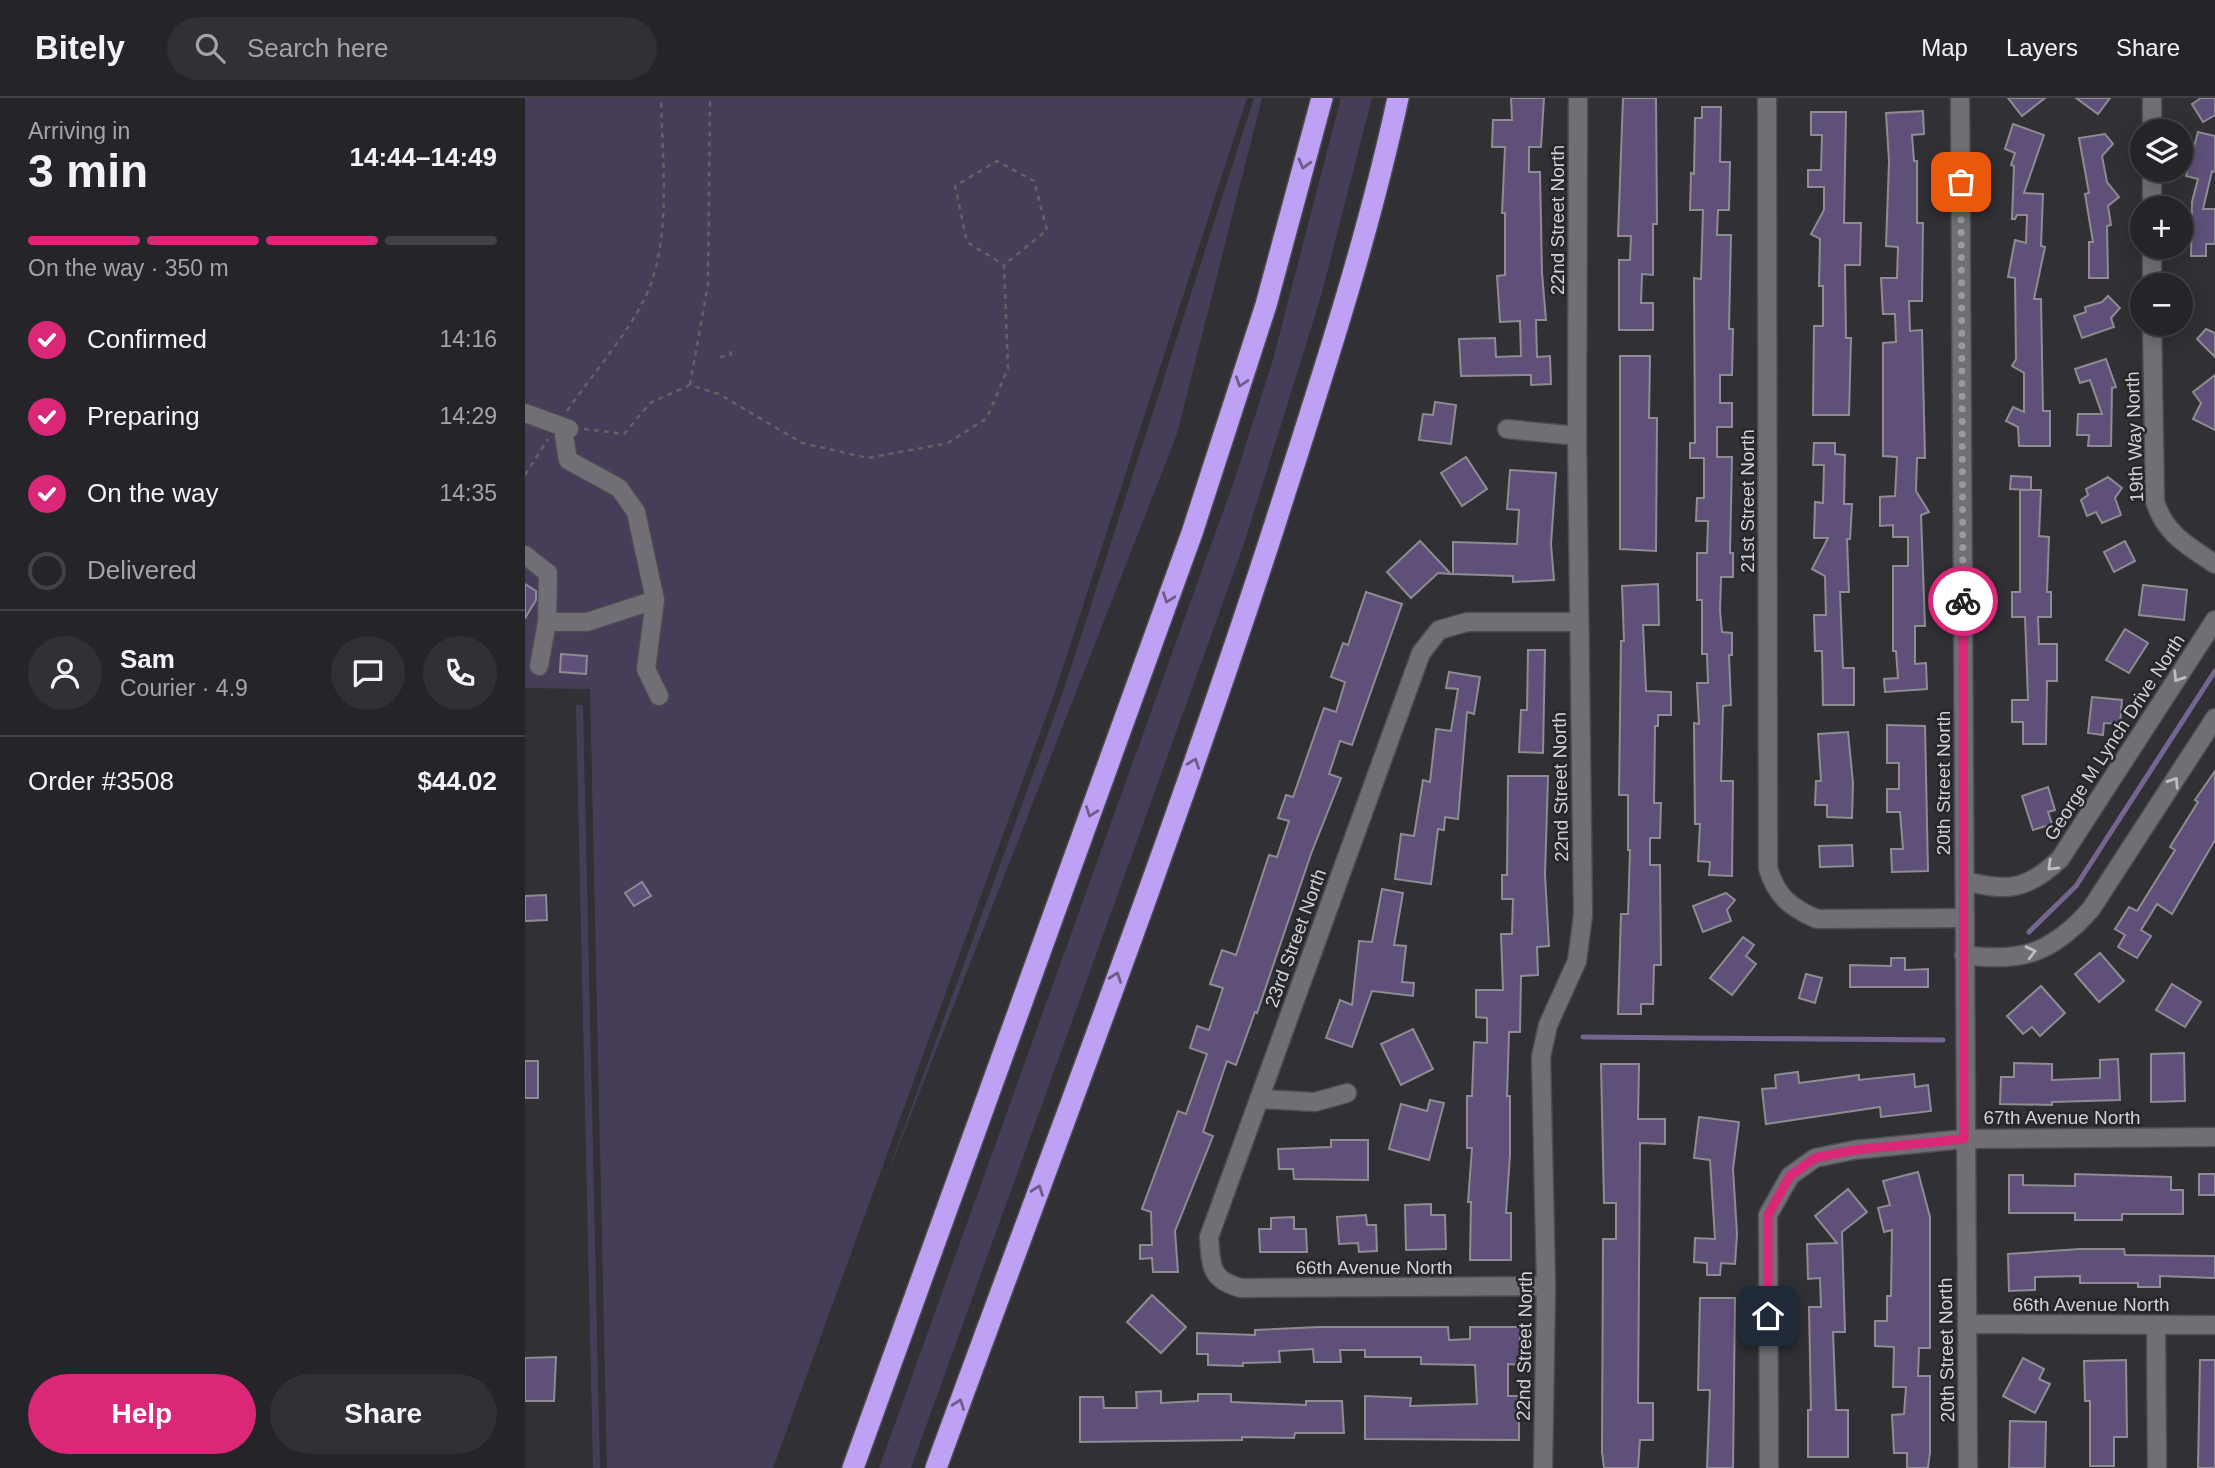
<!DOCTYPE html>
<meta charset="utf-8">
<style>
:root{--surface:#252428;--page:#313034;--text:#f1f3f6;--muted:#a3a4a8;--line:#424145;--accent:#db2777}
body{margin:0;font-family:Arial,sans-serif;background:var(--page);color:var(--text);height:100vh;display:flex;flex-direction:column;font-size:26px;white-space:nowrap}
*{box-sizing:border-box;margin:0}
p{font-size:23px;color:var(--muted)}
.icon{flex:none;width:38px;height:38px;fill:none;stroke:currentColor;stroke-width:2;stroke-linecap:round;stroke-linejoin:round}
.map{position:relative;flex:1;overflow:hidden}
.sheet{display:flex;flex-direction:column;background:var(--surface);width:525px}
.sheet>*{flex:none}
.tools{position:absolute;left:1605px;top:21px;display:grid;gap:14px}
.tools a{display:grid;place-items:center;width:63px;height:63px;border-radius:50%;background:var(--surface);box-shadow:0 4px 18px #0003,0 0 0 2px var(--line);font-size:35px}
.pin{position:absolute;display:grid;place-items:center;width:60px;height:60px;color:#fff;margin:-30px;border-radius:14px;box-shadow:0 4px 10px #0006}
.courier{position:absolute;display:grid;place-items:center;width:70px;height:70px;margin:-35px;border:5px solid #db2777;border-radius:50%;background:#fff;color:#222;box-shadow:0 2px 9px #0007}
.summary em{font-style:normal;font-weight:700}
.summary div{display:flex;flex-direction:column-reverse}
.summary{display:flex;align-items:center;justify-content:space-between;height:119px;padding:0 28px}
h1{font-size:46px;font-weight:700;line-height:52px}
.bar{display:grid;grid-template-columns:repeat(4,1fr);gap:10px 7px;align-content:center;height:84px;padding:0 28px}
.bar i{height:9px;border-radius:5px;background:var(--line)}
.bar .selected{background:var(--accent)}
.bar p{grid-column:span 4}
.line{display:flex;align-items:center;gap:18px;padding:0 28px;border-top:2px solid var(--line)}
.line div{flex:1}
.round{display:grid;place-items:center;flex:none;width:74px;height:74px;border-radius:37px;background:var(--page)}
ol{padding:0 28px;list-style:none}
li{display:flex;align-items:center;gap:21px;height:77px}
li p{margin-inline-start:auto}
li .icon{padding:7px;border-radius:50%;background:var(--accent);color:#fff;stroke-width:4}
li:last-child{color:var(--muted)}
li i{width:38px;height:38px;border:4px solid var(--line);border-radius:50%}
.action{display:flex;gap:14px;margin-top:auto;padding:14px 28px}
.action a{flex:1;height:80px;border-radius:42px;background:var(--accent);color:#fff;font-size:28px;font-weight:700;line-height:80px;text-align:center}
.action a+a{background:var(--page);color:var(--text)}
header{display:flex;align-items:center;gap:42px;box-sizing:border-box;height:98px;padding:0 35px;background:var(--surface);border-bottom:2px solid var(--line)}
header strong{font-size:33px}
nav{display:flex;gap:38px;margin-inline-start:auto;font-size:24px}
.search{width:490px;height:63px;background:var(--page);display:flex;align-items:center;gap:18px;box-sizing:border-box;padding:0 24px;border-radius:38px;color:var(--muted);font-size:26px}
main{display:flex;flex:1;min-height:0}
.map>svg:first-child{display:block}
.green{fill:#463d58}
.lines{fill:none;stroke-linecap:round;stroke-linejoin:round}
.stream{stroke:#756691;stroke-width:5}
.building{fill:#5e5079;stroke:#8e8c92;stroke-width:2}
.minor-casing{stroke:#4d4c51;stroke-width:21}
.highway-casing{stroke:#4d4c51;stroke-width:24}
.path{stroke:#626165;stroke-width:2.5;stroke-dasharray:5 5;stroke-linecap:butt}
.minor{stroke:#716f75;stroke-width:18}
.highway{stroke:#bea1f4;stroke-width:21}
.oneway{stroke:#6b5d85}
.oneway2{stroke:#bfbdc2}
.done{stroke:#9a999d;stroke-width:7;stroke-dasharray:0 12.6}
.route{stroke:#db2777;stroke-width:9}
.labels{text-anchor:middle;stroke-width:5;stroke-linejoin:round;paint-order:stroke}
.street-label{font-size:19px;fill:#d2d1d5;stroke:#27262b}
</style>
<header>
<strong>Bitely</strong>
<div class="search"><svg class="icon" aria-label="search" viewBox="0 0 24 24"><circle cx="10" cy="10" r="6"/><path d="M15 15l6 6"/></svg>Search here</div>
<nav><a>Map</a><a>Layers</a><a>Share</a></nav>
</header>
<main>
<section class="sheet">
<div class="summary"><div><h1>3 min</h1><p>Arriving in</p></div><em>14:44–14:49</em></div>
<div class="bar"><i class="selected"></i><i class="selected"></i><i class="selected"></i><i></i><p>On the way · 350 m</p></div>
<ol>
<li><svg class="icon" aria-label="check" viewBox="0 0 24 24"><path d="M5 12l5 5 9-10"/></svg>Confirmed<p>14:16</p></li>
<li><svg class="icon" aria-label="check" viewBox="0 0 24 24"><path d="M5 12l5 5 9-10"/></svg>Preparing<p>14:29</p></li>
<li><svg class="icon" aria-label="check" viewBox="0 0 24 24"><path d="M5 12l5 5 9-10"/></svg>On the way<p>14:35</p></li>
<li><i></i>Delivered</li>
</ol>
<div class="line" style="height:126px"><a class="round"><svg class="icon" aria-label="person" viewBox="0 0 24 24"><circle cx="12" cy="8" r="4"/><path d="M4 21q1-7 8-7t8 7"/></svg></a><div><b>Sam</b><p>Courier · 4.9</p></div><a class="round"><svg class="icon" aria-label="chat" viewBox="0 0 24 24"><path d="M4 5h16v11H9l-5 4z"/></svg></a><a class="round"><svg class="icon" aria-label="phone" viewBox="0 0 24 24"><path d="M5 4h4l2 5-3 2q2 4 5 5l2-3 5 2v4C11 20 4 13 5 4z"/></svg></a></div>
<div class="line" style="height:91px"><div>Order #3508</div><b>$44.02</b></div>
<div class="action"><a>Help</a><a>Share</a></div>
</section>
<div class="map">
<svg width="1690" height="1370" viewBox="0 0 1690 1370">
<rect width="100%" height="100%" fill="#313035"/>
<g class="green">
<path d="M0 0H722L531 591 248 1370H82L65 591 0 590Z"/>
<path d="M729 0H737L652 336 358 1088 538 594Z"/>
<path d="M816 0H847L796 198 719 446 386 1370H354L709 383 747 265Z"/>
<path d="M51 607H58L75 1370H68Z"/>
</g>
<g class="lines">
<g class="stream">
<path d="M1504 834 1551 788 1690 573"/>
<path d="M1058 939 1418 942"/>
</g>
</g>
<g class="building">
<path d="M986 0H1019L1016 49H1004V74H1015L1017 175 1021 222H1011L1012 259 1025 258 1026 286 1006 287V277L936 278 934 241 970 240 971 259 996 258 995 223 975 224 972 178 980 177V115H977L980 49H967L968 22H987Z"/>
<path d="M1098 0H1131L1132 126H1128V177L1117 176 1116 205H1128V232H1094V162H1105L1106 138H1093Z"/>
<path d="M1483 0H1520L1497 18Z"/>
<path d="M1551 0H1585L1573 16Z"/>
<path d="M1676 0H1690V17L1678 24 1667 6Z"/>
<path d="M1177 9H1196L1195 64H1205L1204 112H1193L1192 137H1206L1204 231H1208L1207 277H1195V305H1207V329H1192V359H1207L1205 455H1208V479H1196L1195 513 1197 534 1207 535V557H1204L1206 607 1198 608 1196 683H1208L1207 778 1184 777 1185 764 1173 763 1175 726H1170L1169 625 1174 626 1172 585H1183L1182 556H1177V502H1172V455H1182L1183 423H1171L1172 400H1179V360H1165V345H1170L1169 180 1176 181 1178 112H1165L1166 75 1169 76 1170 20H1177Z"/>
<path d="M1398 13 1399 36 1387 37 1389 63H1392V125H1398L1397 203H1384L1385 233 1397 232 1400 360H1392L1391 393 1404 414 1396 417 1400 528H1390V566L1401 565 1402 591 1360 594 1359 581 1373 580 1371 553H1368V468H1383V439H1368V427L1355 428V399L1370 398 1372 359 1358 358V245L1371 244 1370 216H1358L1356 180H1372L1373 149 1361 148 1364 63 1361 15Z"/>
<path d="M1286 14H1321L1319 125H1336L1335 167H1320L1321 240H1326L1324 317H1288L1289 228H1298V188H1294L1295 141 1286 136 1299 112V89H1283V72H1296L1297 37H1286Z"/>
<path d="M1488 26 1519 37 1499 95 1518 96 1516 148 1520 149 1509 201H1516L1518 313H1525V348H1494L1493 329 1481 323 1488 309 1499 314V275L1487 268 1491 261 1490 180 1483 179 1490 142 1501 145 1502 117H1492L1490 121H1487L1489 68 1486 67 1490 55 1480 51Z"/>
<path d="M1673 34 1690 38V74L1687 73 1678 111H1690V146H1681V158H1666L1667 104 1673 81 1661 78Z"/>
<path d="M1580 36 1588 46 1577 58 1582 84 1594 99 1583 108 1586 127 1582 128 1583 180H1564V144H1568L1560 96 1564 95 1554 40Z"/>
<path d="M1583 198 1595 210 1586 220 1589 229 1557 240 1549 218 1561 214 1560 209 1577 204Z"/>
<path d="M1681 231 1690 235V259L1672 241Z"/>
<path d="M1095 258H1125L1124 320H1132L1131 453 1095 451Z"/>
<path d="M1581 261 1591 289 1587 290 1586 348H1563L1564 337H1552L1553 316H1577L1565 282 1555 285 1550 271Z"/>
<path d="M1690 277V332L1668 321 1676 305 1668 294Z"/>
<path d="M910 304 931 307 926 346 894 342 898 316 908 317Z"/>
<path d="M1289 345H1310V356L1320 357 1319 406H1327L1325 441H1322L1324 494H1315L1318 570H1329V607H1298L1297 553H1290L1289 517H1301L1300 478 1287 471 1303 440H1289L1290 404 1298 405 1299 367H1288Z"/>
<path d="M941 359 962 391 937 408 916 375Z"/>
<path d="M985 372 1031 375 1026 446 1029 482 988 484V478L928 476V444L992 446 994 412 982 411Z"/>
<path d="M1486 378 1506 379V392L1485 391Z"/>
<path d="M1583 379 1597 390 1590 400 1596 417 1577 425 1571 414 1562 418 1556 402 1563 397 1561 391Z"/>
<path d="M1495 392H1516L1514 438 1524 439 1522 494H1526V519H1513L1514 546H1532V583H1522L1521 646H1498V624H1487V602H1503L1500 519H1487V494H1495Z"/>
<path d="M895 443 926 476 913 475 886 500 862 474Z"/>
<path d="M1600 443 1610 463 1589 474 1579 454Z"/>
<path d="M0 486 11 493V502L0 520Z"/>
<path d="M1133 486 1134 527H1118L1121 593 1146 594V617H1133V628H1130L1129 705H1136L1135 740H1125V767H1135L1136 867H1129L1128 906H1116V916H1093L1096 816H1103L1105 752H1103V697H1094L1096 543H1099L1097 488Z"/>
<path d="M1618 487 1662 492 1659 522 1614 517Z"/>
<path d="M841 494 877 506 827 647 815 643 804 676 816 680 786 756 732 915 730 914 711 967 702 963 678 1034 688 1038 650 1133 653 1174H628L627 1160 615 1161V1147H627L626 1114 617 1111 653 1013 661 1016 682 956 665 950 672 928 684 932 698 890 685 886 697 852 711 857 744 757 752 759 764 723 753 720 761 697 768 699 799 610 811 614 820 584 806 579 818 545 823 547Z"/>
<path d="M1600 531 1623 545 1604 575 1581 562Z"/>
<path d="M1003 552H1020L1018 655 994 654 996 612H1002Z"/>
<path d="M36 556 62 558 61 576 35 574Z"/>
<path d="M924 574 955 579 949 616 942 614 933 721 920 719 919 732 913 731 906 786 870 781 876 736 889 738 898 682 905 684 911 631 926 633 933 591 921 590Z"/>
<path d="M1567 599 1597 602 1595 626 1579 625 1578 637 1563 635Z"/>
<path d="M1362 627 1400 628 1403 773 1367 774 1366 751H1378L1375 714H1362V691H1374V665H1362Z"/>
<path d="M1323 634 1328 685 1327 720 1302 719V707H1290L1291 683H1296L1293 636Z"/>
<path d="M1690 673V742L1647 816 1632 806 1616 832 1626 838 1612 860 1593 849 1600 837 1590 831 1604 809 1612 813 1650 752 1645 749 1673 704 1670 702Z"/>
<path d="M983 678H1023L1020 777 1024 848 1012 849 1013 877 996 878 995 934H984L982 998H985V1057L981 1115H986V1162H945L946 1104H943L947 1050H942V998H947L949 944 962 945V920L951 919V892H978L976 836H987L988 801H977V777H982Z"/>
<path d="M1523 689 1530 712 1523 714 1527 726 1508 732 1497 698Z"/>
<path d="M1327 747 1328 768 1295 769 1294 748Z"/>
<path d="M117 784 126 798 109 808 100 795Z"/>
<path d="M857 791 878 795 869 847 881 848 877 884 889 885 888 898 847 893 827 949 801 940 815 902 827 907 834 843 847 844Z"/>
<path d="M1201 795 1210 802 1202 812 1206 823 1178 834 1168 808Z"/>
<path d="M21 797 22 822 0 823V798Z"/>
<path d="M1218 839 1229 847 1221 858 1231 866 1207 897 1185 880Z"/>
<path d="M1575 855 1599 883 1574 904 1550 876Z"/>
<path d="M1366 860H1380V872L1403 871V889H1325V867L1366 868Z"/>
<path d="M1281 876 1297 880 1290 905 1274 900Z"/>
<path d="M1647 886 1676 904 1660 929 1631 912Z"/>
<path d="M1516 888 1540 915 1515 938 1507 929 1498 936 1482 918Z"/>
<path d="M888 931 908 971 876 987 856 946Z"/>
<path d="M1659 955 1660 1003 1626 1004V956Z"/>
<path d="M1593 961 1595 1002 1527 1004V1007L1475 1006 1476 979H1489V965L1527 966V982L1575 980V962Z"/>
<rect x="0" y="963" width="13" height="37"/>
<path d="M1076 966H1114L1113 1021H1140V1046L1115 1045 1113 1305H1128V1342H1115L1113 1370H1079L1077 1354 1078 1141H1091V1105H1079Z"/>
<path d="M1273 974 1274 985 1334 977V982L1389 976 1390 989 1403 987 1406 1013 1356 1019 1355 1009 1241 1026 1237 991 1251 990 1250 977Z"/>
<path d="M905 1002 919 1005 904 1062 864 1051 876 1006 902 1013Z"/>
<path d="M1174 1019 1214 1024 1208 1071 1212 1136 1210 1166 1196 1165 1195 1177H1182V1165L1169 1164 1170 1140 1190 1141 1185 1062 1169 1060Z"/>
<path d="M806 1042H843V1082L769 1081 768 1071H754L753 1051 806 1049Z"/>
<path d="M1393 1074 1405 1119V1250H1394L1393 1278H1405V1354L1403 1370H1382V1355H1369L1367 1317 1379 1316 1381 1289H1368L1369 1249 1350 1248V1223H1362V1198H1366L1367 1132 1359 1134 1353 1110 1365 1107 1358 1083Z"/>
<path d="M1550 1076 1646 1079V1092H1658V1116H1597V1122H1550V1115H1484V1077H1498V1087L1550 1088Z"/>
<rect x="1674" y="1076" width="16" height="21"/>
<path d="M1323 1091 1342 1114 1317 1134 1320 1234H1308L1311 1312H1323V1359H1283V1312H1286L1284 1209H1296L1295 1180 1283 1181 1282 1146 1312 1145 1290 1118Z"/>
<path d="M906 1106V1117H920L921 1151 881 1152 880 1107Z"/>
<path d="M841 1117 842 1127H851L852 1153 834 1154 833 1145 814 1146 812 1119Z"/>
<path d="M769 1119V1131H781L782 1154H735L734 1131H746V1120Z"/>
<path d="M1555 1151H1599L1600 1157 1690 1158V1180L1635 1178V1189H1613V1185H1555V1178L1510 1179V1192L1484 1193 1483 1156Z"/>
<path d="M627 1197 661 1229 636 1255 602 1224Z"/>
<path d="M1175 1200H1210L1208 1370H1182L1185 1292H1173Z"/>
<path d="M794 1229H923L924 1242 945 1241V1229H995V1267L983 1266V1298H994V1342L840 1341V1298L886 1300 885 1308 952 1306 950 1267 896 1266V1259H840V1252H815L816 1264H789L788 1251 754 1253 755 1264 718 1265V1268L683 1267V1256H672V1235L730 1237V1232Z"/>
<path d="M31 1259 29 1303H0V1260Z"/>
<path d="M1498 1260 1519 1271 1514 1281 1525 1286 1510 1315 1478 1298Z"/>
<path d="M1601 1262 1602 1339H1589V1368H1565V1303H1560L1559 1263Z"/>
<path d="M1675 1262H1690V1370H1673Z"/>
<path d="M636 1293V1305L673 1303V1296H706V1304L781 1307V1303H817L819 1335H770L769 1340 717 1339V1342L555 1344V1299H578L579 1310H612L611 1294Z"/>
<path d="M1485 1323 1521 1324 1520 1370H1484Z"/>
</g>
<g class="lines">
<defs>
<g id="minor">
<path d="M1242 0 1243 770C1251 798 1266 810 1292 821L1439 820"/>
<path d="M1435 0 1443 1370"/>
<path d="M1627 0V33"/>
<path d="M1627 72V110"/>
<path d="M1627 149V187"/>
<path d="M1627 226 1630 403C1639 435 1663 448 1690 466"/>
<path d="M0 315 44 331"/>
<path d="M982 331 1052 338"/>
<path d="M39 338 43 362 94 390 111 414 130 502 121 571 134 598"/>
<path d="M0 457 23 475 22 524"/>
<path d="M14 568 22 524H62L130 502"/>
<path d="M1440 783C1483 794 1502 792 1535 761L1690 522"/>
<path d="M1439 857C1497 865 1527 855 1566 811L1690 620"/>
<path d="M734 1001 790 1004 822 995"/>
<path d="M1021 1188 716 1190C685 1182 686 1168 684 1139L896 555 914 532 942 524H1054"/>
<path d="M1442 1226 1690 1227"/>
<path d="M1631 1228 1632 1370"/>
<path d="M1018 1370 1021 1188 1016 959 1023 927 1052 863 1058 817 1052 338 1053 0"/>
<path d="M1244 1370 1243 1117 1265 1078 1290 1060 1329 1052 1439 1041 1690 1039"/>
</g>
<g id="highway">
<path d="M328 1370 667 435 741 207 797 0"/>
<path d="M411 1370C526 1056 647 744 750 426 795 285 842 144 873 0"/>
</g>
</defs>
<use href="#minor" class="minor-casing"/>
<use href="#highway" class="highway-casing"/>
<g class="path">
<path d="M195 259 206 257 205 251"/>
<path d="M165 287 183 186 185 0"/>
<path d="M42 313C65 280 102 236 119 202 148 143 137 64 136 0"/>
<path d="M59 331 99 336 125 305 165 287 194 296 277 345 343 360 423 345 462 320 483 270 479 167 522 132 509 83 472 63 430 88 442 144 479 167"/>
<path d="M0 377 23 341"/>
</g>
<use href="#minor" class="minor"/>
<use href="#highway" class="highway"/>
</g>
<defs><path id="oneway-chevron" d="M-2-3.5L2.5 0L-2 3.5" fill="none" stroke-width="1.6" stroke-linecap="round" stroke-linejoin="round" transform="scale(1.75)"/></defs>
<g class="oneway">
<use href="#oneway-chevron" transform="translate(779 66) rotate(105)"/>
<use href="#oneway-chevron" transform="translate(716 284) rotate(108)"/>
<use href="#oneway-chevron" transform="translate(643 500) rotate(110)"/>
<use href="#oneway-chevron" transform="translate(669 665) rotate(-70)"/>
<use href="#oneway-chevron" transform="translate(566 714) rotate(110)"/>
<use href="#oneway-chevron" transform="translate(591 879) rotate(-70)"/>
<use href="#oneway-chevron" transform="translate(513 1092) rotate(-70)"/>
<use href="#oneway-chevron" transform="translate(434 1306) rotate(-70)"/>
</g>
<g class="oneway2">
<use href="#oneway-chevron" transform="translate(1653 579) rotate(123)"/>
<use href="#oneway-chevron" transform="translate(1649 684) rotate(-57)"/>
<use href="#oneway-chevron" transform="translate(1527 768) rotate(136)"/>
<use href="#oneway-chevron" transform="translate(1506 854) rotate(-14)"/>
</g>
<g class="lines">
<path class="done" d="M1436 84 1438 503"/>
<path class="route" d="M1243 1218V1117L1265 1078 1290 1060 1329 1052 1439 1041 1438 503"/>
</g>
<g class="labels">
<g class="street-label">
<text transform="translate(1032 122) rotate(-90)" y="7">22nd Street North</text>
<text transform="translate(1609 339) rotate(-92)" y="7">19th Way North</text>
<text transform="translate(1222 403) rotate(-90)" y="7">21st Street North</text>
<text transform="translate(1589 639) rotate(-57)" y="7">George M Lynch Drive North</text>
<text transform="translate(1418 685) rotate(-90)" y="7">20th Street North</text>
<text transform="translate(1035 689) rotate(-91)" y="7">22nd Street North</text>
<text transform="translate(770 840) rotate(-70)" y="7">23rd Street North</text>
<text x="1537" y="1026">67th Avenue North</text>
<text x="849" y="1176">66th Avenue North</text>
<text x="1566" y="1213">66th Avenue North</text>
<text transform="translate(999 1248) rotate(-89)" y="7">22nd Street North</text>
<text transform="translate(1421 1252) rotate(-91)" y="7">20th Street North</text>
</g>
</g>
</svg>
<div class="tools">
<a><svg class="icon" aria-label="layers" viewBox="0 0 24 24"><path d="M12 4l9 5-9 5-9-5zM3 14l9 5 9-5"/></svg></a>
<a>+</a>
<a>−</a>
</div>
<div class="pin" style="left:1436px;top:84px;background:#ea580c"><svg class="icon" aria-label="bag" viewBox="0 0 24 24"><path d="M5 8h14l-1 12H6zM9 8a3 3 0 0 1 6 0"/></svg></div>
<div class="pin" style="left:1243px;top:1218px;background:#1f2937"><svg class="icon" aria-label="home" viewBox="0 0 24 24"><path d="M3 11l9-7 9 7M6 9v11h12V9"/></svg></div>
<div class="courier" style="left:1438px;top:503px"><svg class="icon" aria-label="bike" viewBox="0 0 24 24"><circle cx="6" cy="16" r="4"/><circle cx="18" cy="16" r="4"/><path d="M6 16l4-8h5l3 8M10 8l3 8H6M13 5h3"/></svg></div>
</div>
</main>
